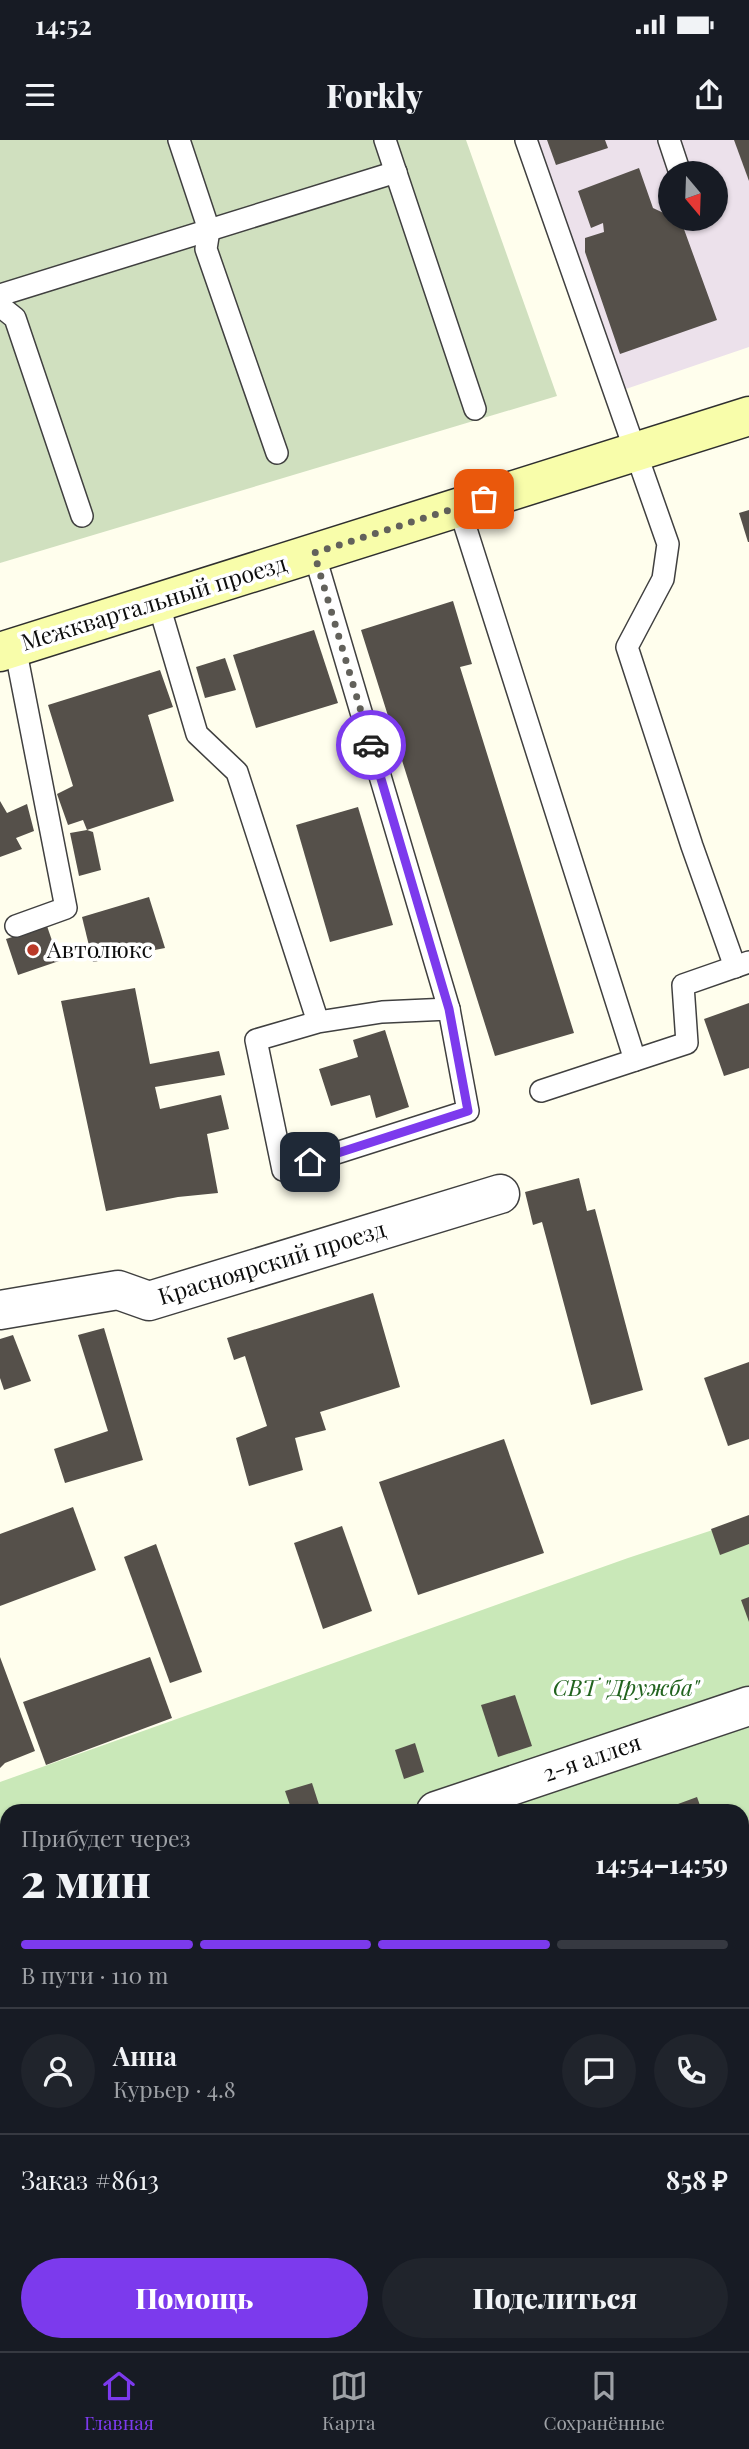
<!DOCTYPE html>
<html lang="ru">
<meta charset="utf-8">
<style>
:root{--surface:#171b24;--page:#20242c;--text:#f1f3f6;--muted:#9ea1a6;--line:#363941;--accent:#7c3aed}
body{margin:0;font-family:"Playfair Display",serif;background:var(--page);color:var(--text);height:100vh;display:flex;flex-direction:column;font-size:26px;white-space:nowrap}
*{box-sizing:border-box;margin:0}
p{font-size:23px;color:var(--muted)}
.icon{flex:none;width:38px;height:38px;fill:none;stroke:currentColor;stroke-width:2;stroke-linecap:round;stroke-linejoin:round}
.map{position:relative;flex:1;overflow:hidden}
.panel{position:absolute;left:0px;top:1664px;width:749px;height:548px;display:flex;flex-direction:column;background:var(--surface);border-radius:21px 21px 0 0;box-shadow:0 2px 5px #0004}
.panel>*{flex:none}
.needle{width:46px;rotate:161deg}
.buttons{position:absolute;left:658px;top:21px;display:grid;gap:14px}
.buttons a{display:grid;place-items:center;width:70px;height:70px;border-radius:50%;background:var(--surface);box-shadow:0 2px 5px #0004;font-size:35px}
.pin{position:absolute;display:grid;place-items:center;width:60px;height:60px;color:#fff;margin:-30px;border-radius:14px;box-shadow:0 4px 10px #0006}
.courier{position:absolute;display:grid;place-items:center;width:70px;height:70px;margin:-35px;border:5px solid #7c3aed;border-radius:50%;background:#fff;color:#222;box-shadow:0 2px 9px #0007}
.summary em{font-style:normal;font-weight:800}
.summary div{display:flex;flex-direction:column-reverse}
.summary{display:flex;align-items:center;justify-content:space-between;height:119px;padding:0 21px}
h1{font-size:46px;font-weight:800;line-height:52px}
.bar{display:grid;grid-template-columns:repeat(4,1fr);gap:10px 7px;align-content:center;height:84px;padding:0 21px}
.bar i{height:9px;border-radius:5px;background:var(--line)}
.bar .on{background:var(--accent)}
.bar p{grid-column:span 4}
.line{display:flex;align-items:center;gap:18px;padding:0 21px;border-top:2px solid var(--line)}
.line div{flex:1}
.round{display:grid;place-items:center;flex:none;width:74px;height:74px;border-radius:37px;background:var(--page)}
.button{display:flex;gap:14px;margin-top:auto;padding:14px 21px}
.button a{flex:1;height:80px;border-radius:42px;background:var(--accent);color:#fff;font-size:28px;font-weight:800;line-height:80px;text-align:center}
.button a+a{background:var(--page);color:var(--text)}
.status{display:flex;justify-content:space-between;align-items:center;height:49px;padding:0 35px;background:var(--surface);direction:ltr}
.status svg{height:19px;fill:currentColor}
header{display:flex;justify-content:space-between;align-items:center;height:91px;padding:0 21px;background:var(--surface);font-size:32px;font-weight:800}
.dock{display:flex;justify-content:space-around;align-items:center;height:98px;border-top:2px solid var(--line);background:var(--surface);font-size:19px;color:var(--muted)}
.dock a{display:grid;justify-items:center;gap:4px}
.dock .on{color:var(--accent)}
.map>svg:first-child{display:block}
.industrial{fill:#ece1eb;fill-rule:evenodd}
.green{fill:#c9e8b8;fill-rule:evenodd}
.cemetery{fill:#d0e0bf}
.building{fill:#55504a}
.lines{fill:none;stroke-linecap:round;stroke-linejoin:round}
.lane-casing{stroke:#404040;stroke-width:24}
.street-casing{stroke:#404040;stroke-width:41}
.secondary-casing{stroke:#2f2f2f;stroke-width:41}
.lane{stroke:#fff;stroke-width:21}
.street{stroke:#fff;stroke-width:38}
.secondary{stroke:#f8fdaa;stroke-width:38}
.done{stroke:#62615b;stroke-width:7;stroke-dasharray:0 12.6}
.route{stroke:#7c3aed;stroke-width:9}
.poi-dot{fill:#ba3928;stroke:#fff;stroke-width:2.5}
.labels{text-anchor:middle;stroke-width:7;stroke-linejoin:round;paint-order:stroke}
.street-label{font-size:23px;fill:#0d0d0d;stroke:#fff}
.poi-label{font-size:23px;fill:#0d0d0d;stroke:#fff;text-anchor:start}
.park-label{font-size:23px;font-style:italic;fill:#22631f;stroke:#fff}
</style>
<div class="status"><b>14:52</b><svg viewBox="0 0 49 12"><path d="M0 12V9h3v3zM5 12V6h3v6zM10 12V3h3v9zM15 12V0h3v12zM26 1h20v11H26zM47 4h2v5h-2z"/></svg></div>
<header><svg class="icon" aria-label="menu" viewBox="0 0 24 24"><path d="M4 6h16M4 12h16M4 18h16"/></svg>Forkly<svg class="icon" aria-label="share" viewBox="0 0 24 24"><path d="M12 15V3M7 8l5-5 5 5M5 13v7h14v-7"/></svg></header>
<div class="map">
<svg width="749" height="2211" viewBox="0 0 749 2211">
<rect width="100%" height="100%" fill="#fffeed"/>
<path class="industrial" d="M537 0H749V207L620 251ZM670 33H716V79H670Z"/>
<path class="green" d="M749 1378V2211H0V1642L628 1418ZM7 1671H742V2205H7Z"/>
<path class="cemetery" d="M0 0H466L557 256 0 423Z"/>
<g class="building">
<path d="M547 0H605L608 8 556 25Z"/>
<path d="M734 0H749V41Z"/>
<path d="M639 28 653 68 670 76V79L681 81 717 180 620 214 585 112V98L604 92 603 83 591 88 578 51Z"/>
<path d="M749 370V402H748L739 373Z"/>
<path d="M453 461 472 524 460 527 574 893 495 916 361 490Z"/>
<path d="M314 490 338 563 256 588 233 515Z"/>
<path d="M225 518 236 550 205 558 196 527Z"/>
<path d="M160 530 173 567 148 575 174 661 87 690 83 680 68 685 57 654 73 646 48 565Z"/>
<path d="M0 661 7 673 27 664 34 691 16 698 22 709 0 717Z"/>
<path d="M358 667 393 785 330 802 296 685Z"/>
<path d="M87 690 93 692 101 730 79 736 70 693Z"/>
<path d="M149 757 165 808 93 822 82 777Z"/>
<path d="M47 786 59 821 18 835 6 799Z"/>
<path d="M135 848 150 924 219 911 225 935 155 947 160 969 221 955 229 989 207 994 218 1053 178 1057 106 1071 61 861Z"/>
<path d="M749 863V928L724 936 704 879Z"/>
<path d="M385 890 409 967 376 978 370 955 331 966 319 929 358 917 353 900Z"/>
<path d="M579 1038 587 1071 595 1069 643 1250 591 1265 542 1082 533 1085 525 1052Z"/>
<path d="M373 1153 400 1247 320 1272 326 1290 295 1298 303 1330 249 1346 236 1298 267 1286 245 1216 234 1220 227 1198Z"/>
<path d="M104 1188 143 1320 65 1343 54 1309 108 1291 78 1195Z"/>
<path d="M13 1195 31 1241 4 1250 0 1238V1199Z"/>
<path d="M749 1222V1299L728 1306 704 1238Z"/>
<path d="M504 1299 544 1413 418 1455 379 1342Z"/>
<path d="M73 1367 96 1430 0 1466V1394Z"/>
<path d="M749 1375V1404L720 1415 711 1389Z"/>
<path d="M342 1386 372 1471 323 1489 294 1403Z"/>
<path d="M156 1404 202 1532 170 1543 124 1417Z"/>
<path d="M749 1457V1482L741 1460Z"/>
<path d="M0 1517 35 1611 5 1623 0 1628Z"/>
<path d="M150 1517 172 1578 46 1625 23 1562Z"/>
<path d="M515 1555 532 1606 498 1617 481 1565Z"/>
<path d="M415 1603 424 1632 404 1639 395 1610Z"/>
<path d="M312 1643 321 1671H292L285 1651Z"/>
<path d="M697 1657 702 1671H659Z"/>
<path d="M749 1836V1881L742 1883V1838Z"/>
<path d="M749 1931V1994L742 1997V1933Z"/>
<path d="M0 2142 7 2161V2168L0 2170Z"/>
<path d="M191 2205H220V2206L203 2211H193Z"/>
<path d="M467 2205H497L499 2211H469Z"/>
</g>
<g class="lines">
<defs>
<g id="lane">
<path d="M179 0 209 90 206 109 277 313"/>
<path d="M385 0 475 269"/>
<path d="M526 0 668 404 663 439 627 507 692 706 735 827"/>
<path d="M669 0 680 33"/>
<path d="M0 155 396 32"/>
<path d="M0 166 15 178 82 376"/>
<path d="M459 367 635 920"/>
<path d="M314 413 449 869"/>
<path d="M158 462 197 594 237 632 318 882 382 872 449 869 468 971 283 1030 256 900 318 882"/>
<path d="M15 507 66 768 16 786"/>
<path d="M541 951 687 903 683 845 749 822"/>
</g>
<g id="street">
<path d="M0 1170 118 1150 149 1161 500 1054"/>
<path d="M436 1671 749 1566"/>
<path d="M0 1818 7 1816"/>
<path d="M742 1896 749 1894"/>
<path d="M0 1977 7 1995"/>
<path d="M85 2205 87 2211"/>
</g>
<path id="secondary" d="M0 512 749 276"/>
</defs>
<use href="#lane" class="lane-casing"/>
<use href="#street" class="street-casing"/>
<use href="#secondary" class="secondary-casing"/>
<use href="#lane" class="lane"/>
<use href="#street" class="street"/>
<use href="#secondary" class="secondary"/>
</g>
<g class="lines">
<path class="done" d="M371 605 314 413 484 359"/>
<path class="route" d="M310 1022 468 971 449 869 371 605"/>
</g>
<circle class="poi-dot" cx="33" cy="810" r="7"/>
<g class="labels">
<g class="street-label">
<text transform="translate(154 463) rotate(-17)" y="8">Межквартальный проезд</text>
<text transform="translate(272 1123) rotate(-17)" y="8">Красноярский проезд</text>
<text transform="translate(592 1618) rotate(-19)" y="8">2-я аллея</text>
</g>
<g class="poi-label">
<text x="47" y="818">Автолюкс</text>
</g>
<g class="park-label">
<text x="626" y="1556">СВТ "Дружба"</text>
</g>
</g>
</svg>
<div class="buttons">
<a><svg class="needle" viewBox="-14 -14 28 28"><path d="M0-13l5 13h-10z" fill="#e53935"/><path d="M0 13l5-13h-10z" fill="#9ea1a6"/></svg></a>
</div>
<div class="pin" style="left:484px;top:359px;background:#ea580c"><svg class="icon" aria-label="bag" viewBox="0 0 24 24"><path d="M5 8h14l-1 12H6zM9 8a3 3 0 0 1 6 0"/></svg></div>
<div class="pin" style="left:310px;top:1022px;background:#1f2937"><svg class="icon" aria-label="home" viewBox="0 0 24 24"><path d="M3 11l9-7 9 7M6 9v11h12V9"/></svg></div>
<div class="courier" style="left:371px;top:605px"><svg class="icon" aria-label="car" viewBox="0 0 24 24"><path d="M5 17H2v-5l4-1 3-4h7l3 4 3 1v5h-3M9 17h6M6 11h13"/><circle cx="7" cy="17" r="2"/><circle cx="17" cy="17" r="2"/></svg></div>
<section class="panel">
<div class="summary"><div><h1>2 мин</h1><p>Прибудет через</p></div><em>14:54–14:59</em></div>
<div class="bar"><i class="on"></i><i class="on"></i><i class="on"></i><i></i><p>В пути · 110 m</p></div>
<div class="line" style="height:126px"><a class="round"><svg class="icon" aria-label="person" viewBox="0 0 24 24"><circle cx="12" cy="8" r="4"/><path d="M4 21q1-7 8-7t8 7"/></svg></a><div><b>Анна</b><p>Курьер · 4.8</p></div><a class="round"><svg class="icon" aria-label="chat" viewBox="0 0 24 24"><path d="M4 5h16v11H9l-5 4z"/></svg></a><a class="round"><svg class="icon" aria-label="phone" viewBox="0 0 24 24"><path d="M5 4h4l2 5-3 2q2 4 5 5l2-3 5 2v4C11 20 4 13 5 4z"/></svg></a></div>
<div class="line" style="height:91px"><div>Заказ #8613</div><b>858 ₽</b></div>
<div class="button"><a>Помощь</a><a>Поделиться</a></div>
</section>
</div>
<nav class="dock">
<a class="on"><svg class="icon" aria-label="home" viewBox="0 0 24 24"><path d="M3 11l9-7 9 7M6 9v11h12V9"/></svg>Главная</a>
<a><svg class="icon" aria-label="map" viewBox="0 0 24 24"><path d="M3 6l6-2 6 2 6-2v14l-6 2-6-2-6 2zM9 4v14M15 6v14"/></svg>Карта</a>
<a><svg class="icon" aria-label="saved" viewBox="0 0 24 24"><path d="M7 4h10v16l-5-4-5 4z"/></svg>Сохранённые</a>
</nav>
